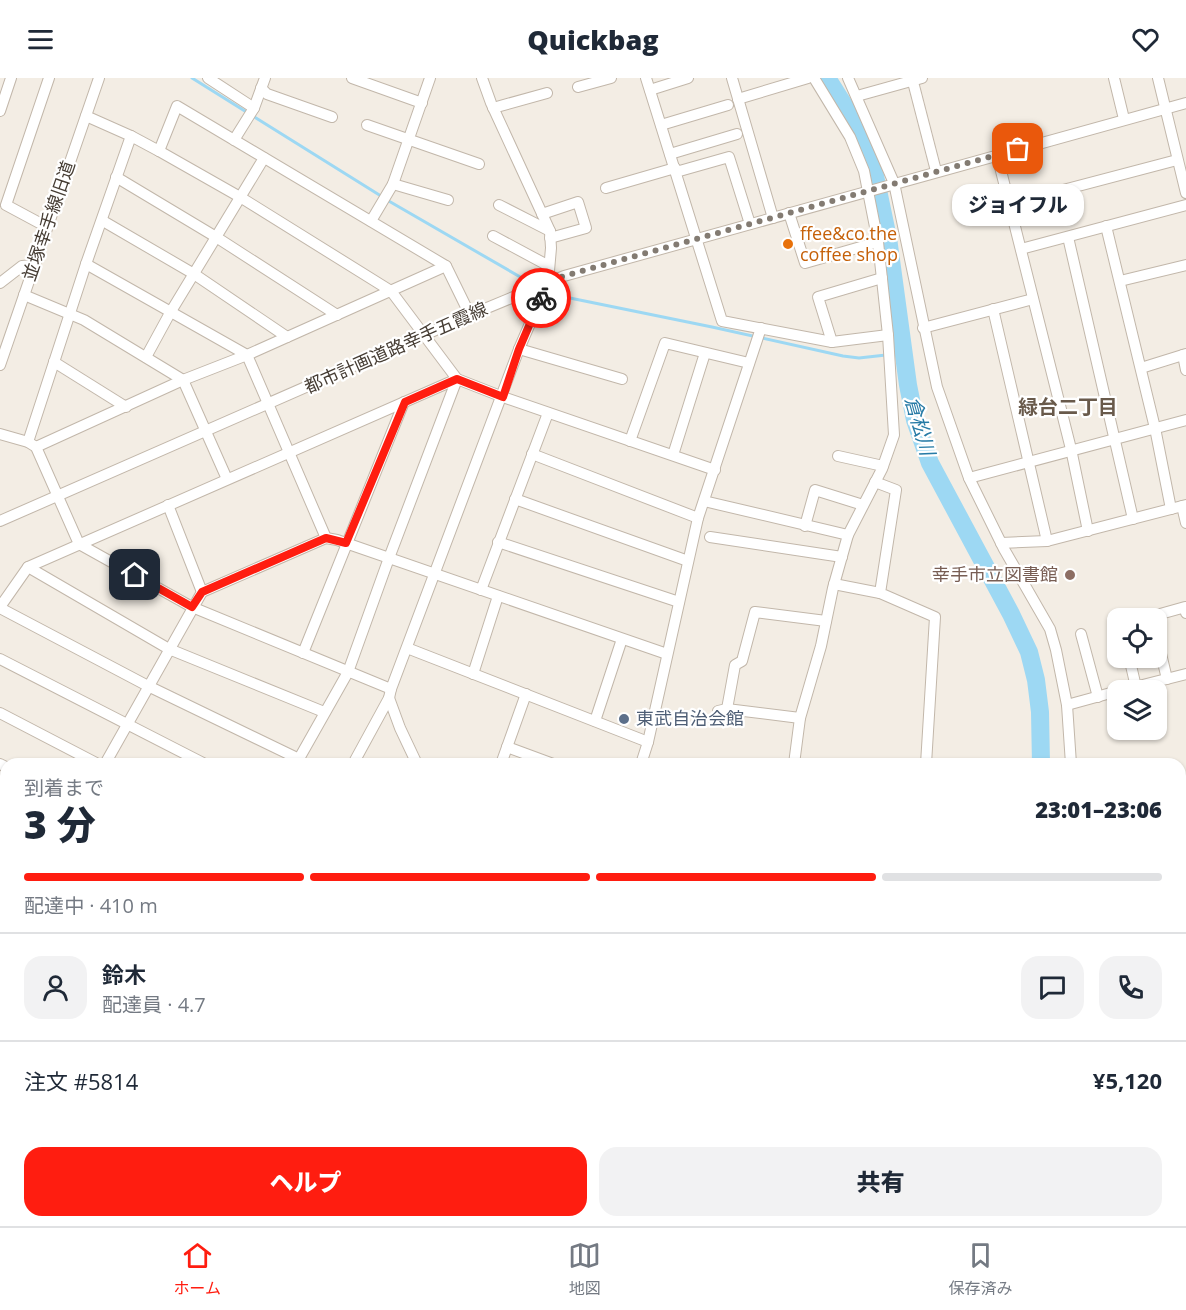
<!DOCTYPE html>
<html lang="ja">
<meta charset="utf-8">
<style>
:root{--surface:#fff;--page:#f2f2f3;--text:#1f2937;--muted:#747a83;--line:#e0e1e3;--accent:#ff1d10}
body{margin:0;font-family:"Open Sans","Noto Sans JP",sans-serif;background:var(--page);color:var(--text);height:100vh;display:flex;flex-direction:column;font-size:22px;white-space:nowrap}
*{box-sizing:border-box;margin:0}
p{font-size:20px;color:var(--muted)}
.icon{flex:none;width:33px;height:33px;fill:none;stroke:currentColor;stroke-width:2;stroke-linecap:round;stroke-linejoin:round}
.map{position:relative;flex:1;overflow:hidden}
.side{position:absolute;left:0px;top:680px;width:1186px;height:470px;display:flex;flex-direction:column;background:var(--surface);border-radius:18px 18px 0 0;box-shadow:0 2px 4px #0004}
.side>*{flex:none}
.fabs{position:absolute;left:1107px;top:530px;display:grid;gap:12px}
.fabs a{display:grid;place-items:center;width:60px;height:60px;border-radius:12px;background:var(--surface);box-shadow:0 2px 4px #0004;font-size:30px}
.pin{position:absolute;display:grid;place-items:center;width:51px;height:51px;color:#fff;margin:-26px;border-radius:12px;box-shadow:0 3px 9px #0006}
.courier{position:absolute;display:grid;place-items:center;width:60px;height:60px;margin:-30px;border:4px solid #ff1d10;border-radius:50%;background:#fff;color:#222;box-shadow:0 2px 8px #0007}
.bubble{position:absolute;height:42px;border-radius:18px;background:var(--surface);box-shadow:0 2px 4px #0004;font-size:20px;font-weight:800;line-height:42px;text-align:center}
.headline em{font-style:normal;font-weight:800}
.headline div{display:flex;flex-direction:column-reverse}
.headline{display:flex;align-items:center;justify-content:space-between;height:102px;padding:0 24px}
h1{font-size:39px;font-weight:800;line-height:45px}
.bar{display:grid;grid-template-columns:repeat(4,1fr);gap:9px 6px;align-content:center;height:72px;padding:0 24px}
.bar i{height:8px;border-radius:4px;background:var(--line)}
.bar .on{background:var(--accent)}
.bar p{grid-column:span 4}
.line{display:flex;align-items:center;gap:15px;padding:0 24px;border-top:2px solid var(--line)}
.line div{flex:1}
.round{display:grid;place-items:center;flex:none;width:63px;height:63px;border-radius:18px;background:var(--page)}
.primary-button{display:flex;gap:12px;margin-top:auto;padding:12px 24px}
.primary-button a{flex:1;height:69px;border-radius:18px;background:var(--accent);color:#fff;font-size:24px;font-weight:800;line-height:69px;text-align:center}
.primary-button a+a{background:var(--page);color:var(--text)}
header{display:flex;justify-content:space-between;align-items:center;height:78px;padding:0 24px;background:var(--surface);font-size:27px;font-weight:800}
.menu{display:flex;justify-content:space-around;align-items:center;height:84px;border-top:2px solid var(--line);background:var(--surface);font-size:16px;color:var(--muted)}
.menu a{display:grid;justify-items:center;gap:3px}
.menu .on{color:var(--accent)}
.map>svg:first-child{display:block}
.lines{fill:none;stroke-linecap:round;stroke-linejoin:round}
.stream{stroke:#9dd8f3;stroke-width:3}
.river{stroke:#9dd8f3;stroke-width:18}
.minor-casing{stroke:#c2b7aa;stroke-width:12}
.major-casing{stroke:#e9b25d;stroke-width:15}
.highway-casing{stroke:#e4902d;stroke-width:16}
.minor{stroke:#fff;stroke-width:10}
.major{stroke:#ffd692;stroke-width:14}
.highway{stroke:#ffbd64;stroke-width:15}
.done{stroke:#837b72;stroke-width:6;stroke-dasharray:0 10.8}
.route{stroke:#ff1d10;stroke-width:8}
.food-dot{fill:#e8710a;stroke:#fff;stroke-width:2}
.education-dot{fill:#8d6e63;stroke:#fff;stroke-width:2}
.service-dot{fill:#5c6f8a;stroke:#fff;stroke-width:2}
.labels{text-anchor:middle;stroke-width:4.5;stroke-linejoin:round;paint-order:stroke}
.street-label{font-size:18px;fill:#463d34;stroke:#fff}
.food-label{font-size:18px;fill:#c56008;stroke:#fff;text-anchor:start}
.education-label{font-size:18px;fill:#785e54;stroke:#fff;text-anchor:end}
.service-label{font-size:18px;fill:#4e5e75;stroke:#fff;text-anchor:start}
.neighbourhood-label{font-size:20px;font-weight:bold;fill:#695a4b;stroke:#fff}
.water-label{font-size:20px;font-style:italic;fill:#277ba6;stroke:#fff}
</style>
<header><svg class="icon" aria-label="menu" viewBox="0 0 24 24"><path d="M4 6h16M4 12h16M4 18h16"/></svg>Quickbag<svg class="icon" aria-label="heart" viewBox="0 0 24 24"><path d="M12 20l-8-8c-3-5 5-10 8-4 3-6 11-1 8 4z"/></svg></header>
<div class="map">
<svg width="1186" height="1148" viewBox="0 0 1186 1148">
<rect width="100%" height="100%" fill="#f3ede4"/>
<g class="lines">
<g class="stream">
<path d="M192 0 381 118"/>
<path d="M387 122 522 200 535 206"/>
<path d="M546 211 565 219 712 249 843 278 859 280 886 277"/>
<path d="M892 276 903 275"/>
<path d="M1180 754 1186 752"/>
<path d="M0 830 6 833"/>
<path d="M0 997 3 996"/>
<path d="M3 1013 6 1018"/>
<path d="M74 1143 77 1148"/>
</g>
<g class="river">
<path d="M827 0 846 30 874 93 888 160 908 307 915 342 930 385 1011 536 1029 574 1036 602 1040 634 1041 686"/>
<path d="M996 1148 999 1143"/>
</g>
<defs>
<g id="minor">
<path d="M208 0 254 30"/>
<path d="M352 0 422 25"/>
<path d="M646 0 722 243 832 264 888 257"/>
<path d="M732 0 773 140"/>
<path d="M848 0 894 105 937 309 969 400 1004 471 1050 551 1056 572 1067 627 1071 686"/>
<path d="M912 0 936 93"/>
<path d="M1114 0 1124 41"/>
<path d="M1158 0 1186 115"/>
<path d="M578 9 611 0"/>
<path d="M261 10 267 16 332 39"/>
<path d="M650 12 688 0"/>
<path d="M857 18 922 0"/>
<path d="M738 21 808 0"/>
<path d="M493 30 547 15"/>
<path d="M0 33 11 0"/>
<path d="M86 38 131 58"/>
<path d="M367 47 479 86"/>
<path d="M661 47 728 27"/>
<path d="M234 62 254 30 265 0"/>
<path d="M159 73 240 119 391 213 457 301 503 319 715 392"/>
<path d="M670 76 737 56"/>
<path d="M997 77 1071 371 1088 453"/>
<path d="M676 94 729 79 750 146"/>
<path d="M116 99 216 159 337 237"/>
<path d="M393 106 448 122"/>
<path d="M606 110 675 90"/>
<path d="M1010 126 1177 82"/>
<path d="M499 127 550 153"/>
<path d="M789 135 805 185 878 164"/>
<path d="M542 136 578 124 586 150 550 160"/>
<path d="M103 143 194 196 287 259"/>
<path d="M371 143 393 106 430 0"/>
<path d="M1106 148 1155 350 1171 431"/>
<path d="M47 149 6 127 49 0"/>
<path d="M493 158 549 188"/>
<path d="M1068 159 1133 441"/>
<path d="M1021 171 1186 127"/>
<path d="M86 186 247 277 326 460"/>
<path d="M1120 203 1186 187"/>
<path d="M0 205 22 188 34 187"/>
<path d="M24 217 84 242 183 302 227 401"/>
<path d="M993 231 1047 463"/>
<path d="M923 250 1033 221"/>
<path d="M832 264 818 219 882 200"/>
<path d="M519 271 622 301"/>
<path d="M1183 277 1186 292"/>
<path d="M146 279 170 235 264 80"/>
<path d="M54 284 126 329"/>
<path d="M0 287 99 0"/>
<path d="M1141 290 1186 276"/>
<path d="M0 356 28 364 36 369 79 466 192 529 391 611"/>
<path d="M630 363 665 265 749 285"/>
<path d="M28 364 86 186 131 58 159 73 177 28 446 188 470 237"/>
<path d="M36 369 183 302 247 277 446 188"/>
<path d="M532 376 698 440"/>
<path d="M673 377 705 275"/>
<path d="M838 378 883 388"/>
<path d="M969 400 1186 342"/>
<path d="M875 404 896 412 880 515 935 539 926 686"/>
<path d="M515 421 688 483"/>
<path d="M704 423 848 457"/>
<path d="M168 427 202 514"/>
<path d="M1182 428 1186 445"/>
<path d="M0 443 470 237 564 198 1186 25"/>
<path d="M805 448 815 412 863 427"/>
<path d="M710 459 842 479"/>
<path d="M498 464 679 524"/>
<path d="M1001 465 1047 463 1186 427"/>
<path d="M28 489 169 571 324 634"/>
<path d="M834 506 880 515"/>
<path d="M481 512 548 335"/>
<path d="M0 529 28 489 457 301"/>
<path d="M0 530 148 608 299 681"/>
<path d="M1153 540V538L1185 529 1186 535"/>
<path d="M1156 555 1167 601"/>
<path d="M1081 556 1098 619"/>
<path d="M407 570 648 664"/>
<path d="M303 575 404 324"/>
<path d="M1129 579 1136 609"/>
<path d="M0 581 205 686"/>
<path d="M473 596 498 518"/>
<path d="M1123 612 1186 596"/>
<path d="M389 620 400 650 417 686"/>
<path d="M1067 627 1118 613"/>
<path d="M727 631 735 587 742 583 755 534 826 543"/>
<path d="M718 633 727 631 800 640"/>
<path d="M0 635 98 686"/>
<path d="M595 643 622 561"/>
<path d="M507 669 553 686"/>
<path d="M0 686 6 689"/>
<path d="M105 686 202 514 326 460 337 462 667 576"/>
<path d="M296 686 348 594 389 480 457 301"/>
<path d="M353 686 389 620 391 611 519 271 548 204 551 170 550 153 491 25 482 0"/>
<path d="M501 686 526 616"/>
<path d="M641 686 648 664 698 440 761 250"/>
<path d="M794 686 800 640 821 568 833 510 848 457 882 391 894 357 888 257 878 164 864 93 850 59 814 0"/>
<path d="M0 739 6 743"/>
<path d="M0 790 6 794"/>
<path d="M1180 837 1186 836"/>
<path d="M1180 891 1186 895"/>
<path d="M535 1143 536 1148"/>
<path d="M661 1143 662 1148 676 1143"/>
<path d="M788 1143 789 1148"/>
<path d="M102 1148 109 1143"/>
<path d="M972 1148 976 1143"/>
</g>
<g id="major">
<path d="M0 899 6 905"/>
<path d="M0 971 6 977"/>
<path d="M210 1143 217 1148"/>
<path d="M311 1143 319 1148"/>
</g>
<g id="highway">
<path d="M0 919 6 925"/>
<path d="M0 942 6 948"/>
<path d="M246 1143 253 1148"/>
<path d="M279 1143 286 1148"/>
</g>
</defs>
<use href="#minor" class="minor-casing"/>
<use href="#major" class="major-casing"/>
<use href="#highway" class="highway-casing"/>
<use href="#minor" class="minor"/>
<use href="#major" class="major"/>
<use href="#highway" class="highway"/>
</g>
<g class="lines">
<path class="done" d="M541 220 548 204 564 198 1018 71"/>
<path class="route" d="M135 497 192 529 202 514 326 460 346 465 405 324 457 301 503 319 519 271 541 220"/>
</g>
<circle class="food-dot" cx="788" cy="166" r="6"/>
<circle class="education-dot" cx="1070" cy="497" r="6"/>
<circle class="service-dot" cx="624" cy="641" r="6"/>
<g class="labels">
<g class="street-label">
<text transform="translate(49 143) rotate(-71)" y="6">並塚幸手線旧道</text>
<text transform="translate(396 270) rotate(-24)" y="6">都市計画道路幸手五霞線</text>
</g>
<g class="food-label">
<text x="800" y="162">ffee&amp;co.the<tspan x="800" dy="21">coffee shop</tspan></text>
</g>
<g class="education-label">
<text x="1058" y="503">幸手市立図書館</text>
</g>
<g class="service-label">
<text x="636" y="647">東武自治会館</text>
</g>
<g class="neighbourhood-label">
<text x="1068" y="336">緑台二丁目</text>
</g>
<g class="water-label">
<text transform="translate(920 348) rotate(74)" y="7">倉松川</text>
</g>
</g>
</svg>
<div class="fabs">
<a><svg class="icon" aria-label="locate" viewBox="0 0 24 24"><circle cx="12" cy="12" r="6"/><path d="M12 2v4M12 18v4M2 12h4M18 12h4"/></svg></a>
<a><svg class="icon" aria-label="layers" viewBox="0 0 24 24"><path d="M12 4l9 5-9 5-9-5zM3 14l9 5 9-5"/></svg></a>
</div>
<div class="pin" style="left:1018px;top:71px;background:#ea580c"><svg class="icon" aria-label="bag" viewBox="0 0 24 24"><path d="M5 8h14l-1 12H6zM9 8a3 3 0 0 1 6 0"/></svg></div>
<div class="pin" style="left:135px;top:497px;background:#1f2937"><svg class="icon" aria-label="home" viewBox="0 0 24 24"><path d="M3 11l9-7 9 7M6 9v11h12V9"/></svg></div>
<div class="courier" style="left:541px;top:220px"><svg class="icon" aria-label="bike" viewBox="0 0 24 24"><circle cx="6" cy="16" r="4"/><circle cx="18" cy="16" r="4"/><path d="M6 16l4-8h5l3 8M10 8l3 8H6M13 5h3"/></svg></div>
<div class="bubble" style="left:952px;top:106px;width:132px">ジョイフル</div>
<section class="side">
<div class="headline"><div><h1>3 分</h1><p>到着まで</p></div><em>23:01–23:06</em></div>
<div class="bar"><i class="on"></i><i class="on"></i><i class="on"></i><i></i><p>配達中 · 410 m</p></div>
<div class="line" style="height:108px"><a class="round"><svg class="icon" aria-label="person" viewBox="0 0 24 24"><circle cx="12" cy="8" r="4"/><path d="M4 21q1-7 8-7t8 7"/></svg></a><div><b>鈴木</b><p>配達員 · 4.7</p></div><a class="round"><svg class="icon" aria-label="chat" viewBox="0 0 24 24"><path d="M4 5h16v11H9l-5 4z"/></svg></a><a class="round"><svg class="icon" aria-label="phone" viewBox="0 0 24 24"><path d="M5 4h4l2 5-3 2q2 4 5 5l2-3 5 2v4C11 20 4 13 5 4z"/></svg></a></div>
<div class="line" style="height:78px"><div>注文 #5814</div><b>¥5,120</b></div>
<div class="primary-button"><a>ヘルプ</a><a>共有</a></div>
</section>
</div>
<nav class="menu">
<a class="on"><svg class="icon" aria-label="home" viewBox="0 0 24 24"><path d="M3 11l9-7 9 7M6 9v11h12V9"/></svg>ホーム</a>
<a><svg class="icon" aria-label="map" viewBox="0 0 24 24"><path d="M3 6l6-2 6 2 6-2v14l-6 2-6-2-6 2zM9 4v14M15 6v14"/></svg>地図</a>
<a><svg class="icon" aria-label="saved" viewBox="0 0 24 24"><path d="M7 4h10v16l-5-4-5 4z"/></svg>保存済み</a>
</nav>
